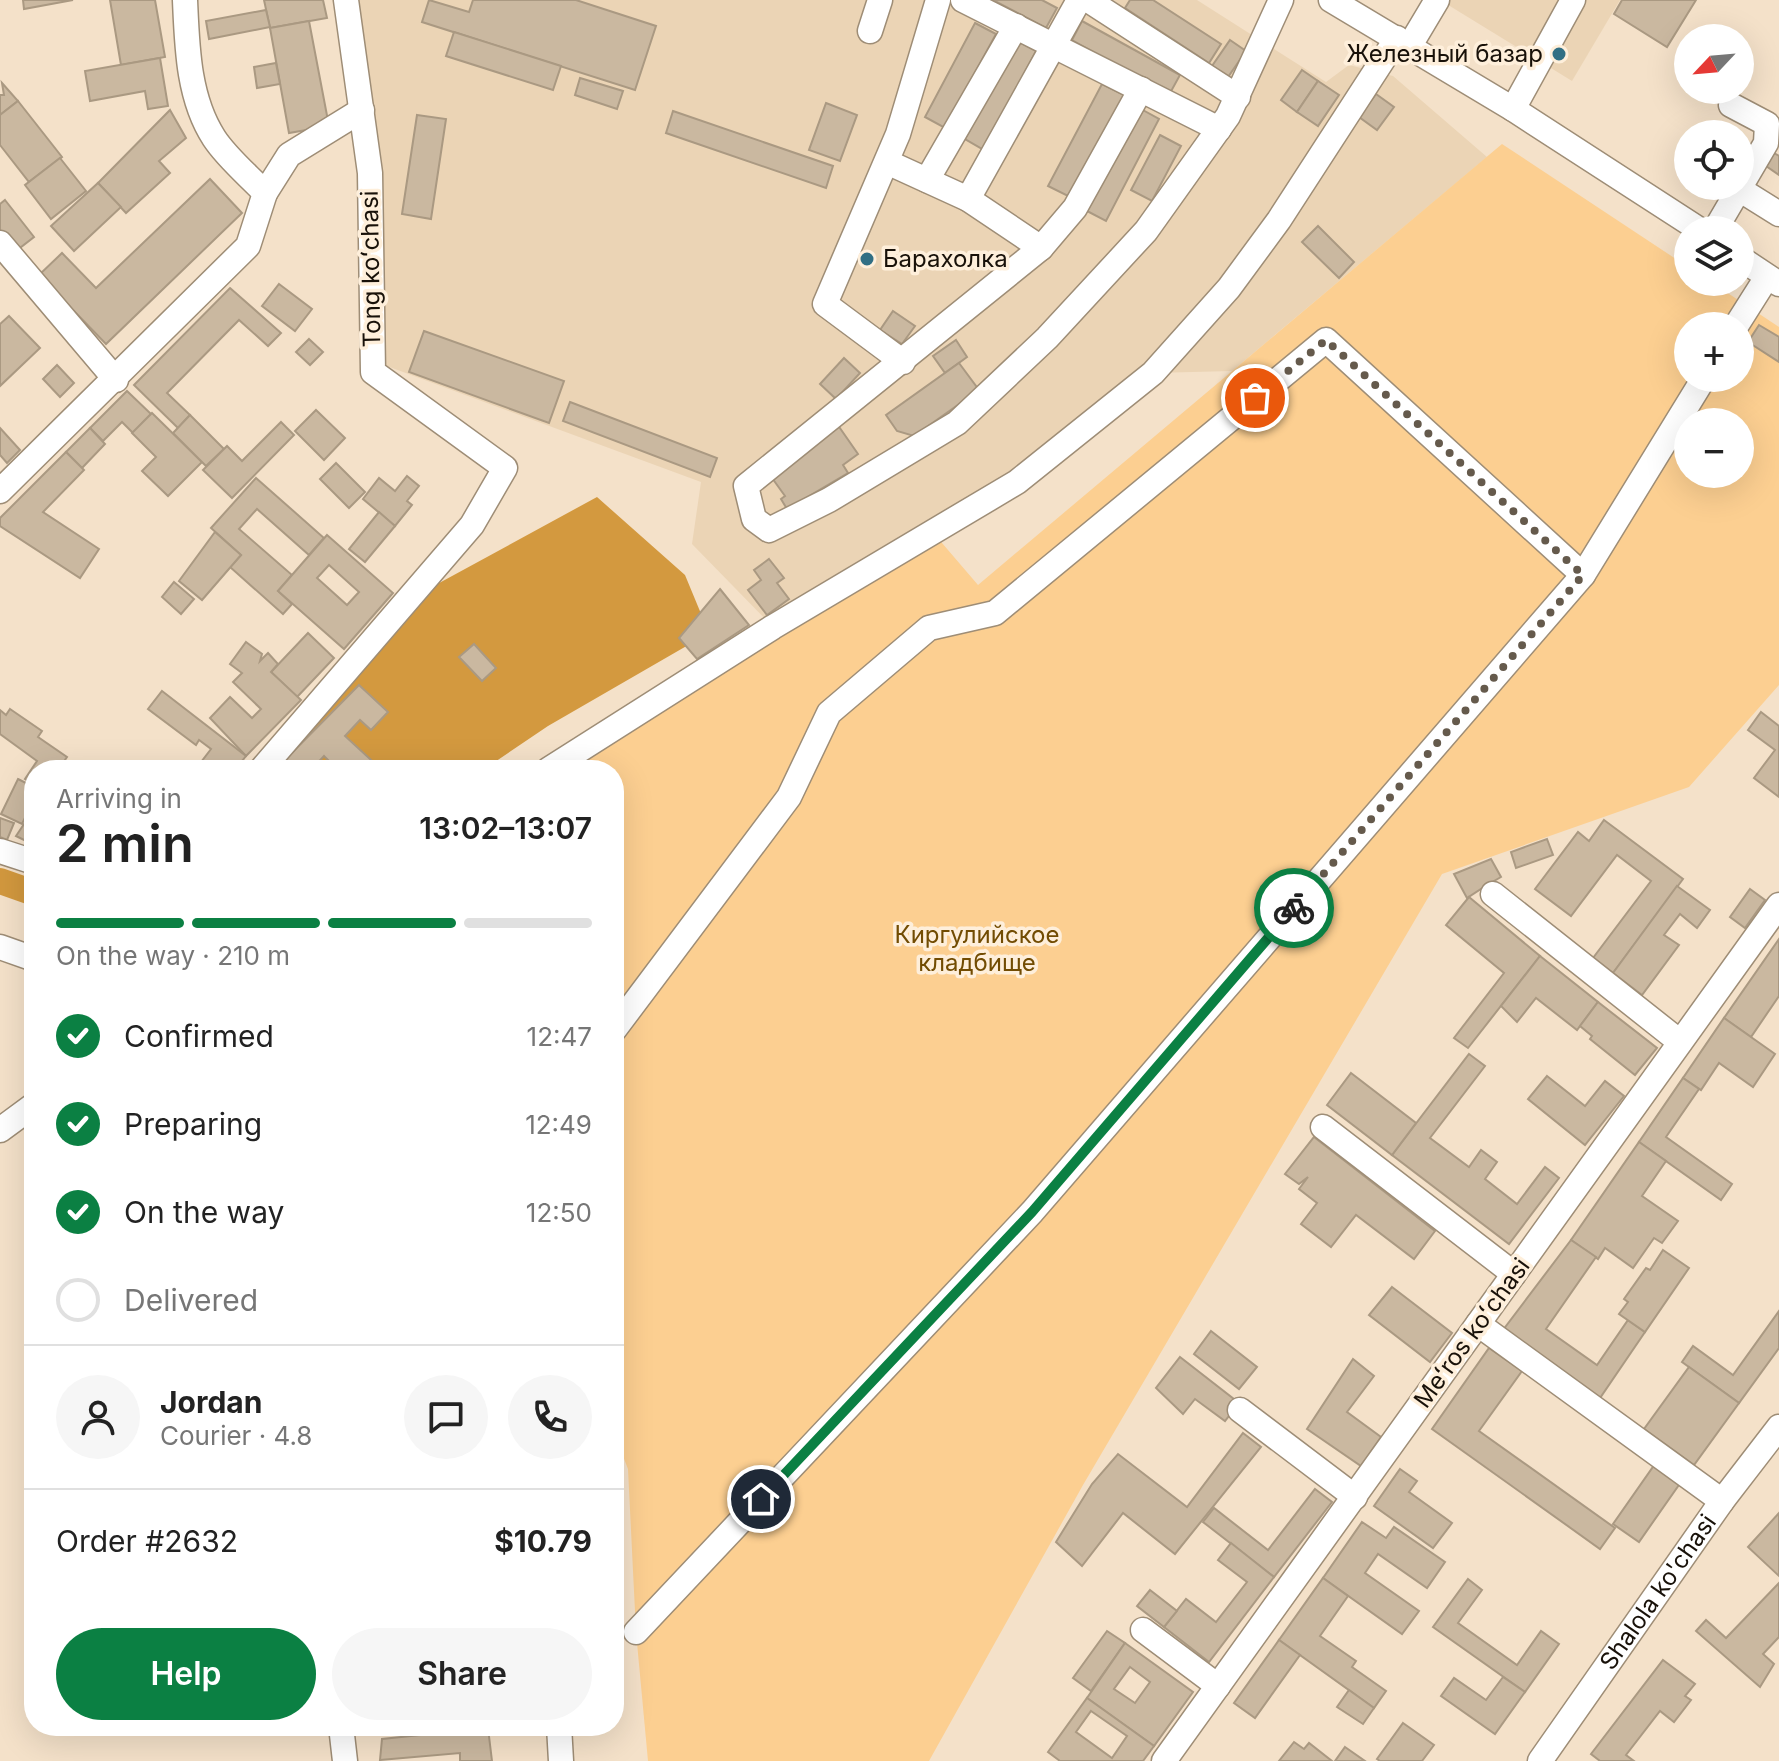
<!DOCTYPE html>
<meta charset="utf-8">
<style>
:root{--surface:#fff;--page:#f6f6f6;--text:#222;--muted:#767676;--line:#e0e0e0;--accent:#0b8043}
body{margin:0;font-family:Inter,sans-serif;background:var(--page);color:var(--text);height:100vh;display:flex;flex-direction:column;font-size:30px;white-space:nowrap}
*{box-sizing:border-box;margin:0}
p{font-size:26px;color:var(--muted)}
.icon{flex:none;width:44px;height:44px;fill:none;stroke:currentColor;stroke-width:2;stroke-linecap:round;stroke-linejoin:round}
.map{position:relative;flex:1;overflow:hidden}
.side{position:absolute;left:24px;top:760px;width:600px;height:976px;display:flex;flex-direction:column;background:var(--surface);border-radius:32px;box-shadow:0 8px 32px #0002}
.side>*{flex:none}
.needle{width:52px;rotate:244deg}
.tools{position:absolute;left:1674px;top:24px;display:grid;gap:16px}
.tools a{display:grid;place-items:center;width:80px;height:80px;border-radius:50%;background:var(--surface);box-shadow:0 8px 32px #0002;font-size:40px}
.pin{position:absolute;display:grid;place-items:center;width:68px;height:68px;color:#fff;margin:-34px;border:4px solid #fff;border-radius:50%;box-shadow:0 2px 8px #0007}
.courier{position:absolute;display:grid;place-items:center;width:80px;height:80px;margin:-40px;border:6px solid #0b8043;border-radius:50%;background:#fff;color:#222;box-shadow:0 2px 10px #0007}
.headline em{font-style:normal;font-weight:600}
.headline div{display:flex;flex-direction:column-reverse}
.headline{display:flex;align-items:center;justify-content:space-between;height:136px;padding:0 32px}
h1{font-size:52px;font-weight:600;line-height:60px}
.bar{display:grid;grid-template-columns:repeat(4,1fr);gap:12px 8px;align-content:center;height:96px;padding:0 32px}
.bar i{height:10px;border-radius:6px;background:var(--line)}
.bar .on{background:var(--accent)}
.bar p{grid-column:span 4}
.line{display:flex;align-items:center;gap:20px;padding:0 32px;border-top:2px solid var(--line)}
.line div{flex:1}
.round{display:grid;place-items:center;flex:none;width:84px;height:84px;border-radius:42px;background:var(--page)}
ol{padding:0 32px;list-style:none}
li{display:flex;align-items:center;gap:24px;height:88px}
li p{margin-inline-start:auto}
li .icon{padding:8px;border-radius:50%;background:var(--accent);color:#fff;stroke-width:4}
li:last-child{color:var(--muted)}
li i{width:44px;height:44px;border:4px solid var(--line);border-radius:50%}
.action{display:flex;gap:16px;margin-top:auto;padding:16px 32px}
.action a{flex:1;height:92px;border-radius:48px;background:var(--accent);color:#fff;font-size:32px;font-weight:600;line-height:92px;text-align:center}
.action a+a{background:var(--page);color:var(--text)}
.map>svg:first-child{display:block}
.built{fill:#ebd4b5}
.green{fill:#fccf91;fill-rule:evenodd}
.forest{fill:#d3993f}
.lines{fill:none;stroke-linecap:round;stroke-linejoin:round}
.canal{stroke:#d2983e;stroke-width:26}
.building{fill:#cab8a0;stroke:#aa9982;stroke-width:2;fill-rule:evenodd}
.minor-casing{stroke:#9e8d76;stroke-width:27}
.minor{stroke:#fff;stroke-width:24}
.done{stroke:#655a4c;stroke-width:8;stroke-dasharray:0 14.4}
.route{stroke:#0b8043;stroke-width:10}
.poi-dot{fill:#316f84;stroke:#feefdb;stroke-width:3}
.labels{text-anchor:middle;stroke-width:7;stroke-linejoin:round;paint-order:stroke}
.poi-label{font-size:24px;fill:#181109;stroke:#feefdb;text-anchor:end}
.street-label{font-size:24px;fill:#181109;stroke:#feefdb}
.park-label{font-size:24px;fill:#724c02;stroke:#feefdb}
</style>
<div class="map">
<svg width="1779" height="1761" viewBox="0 0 1779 1761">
<rect width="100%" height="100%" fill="#f4e1c9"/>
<g class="built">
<path d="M343 0H1197L1326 82 1349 65 1393 76 1487 157 1232 371 1153 373 1017 482 773 627 692 544 701 482 376 362Z"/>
<path d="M1440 0H1620L1572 81Z"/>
</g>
<path class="green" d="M1502 144 1688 267V282H1711L1779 327V685L1689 787 1442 874 1083 1485 929 1761H648L636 1632 628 1469 614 1433V770H562L930 529 978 585ZM1688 326H1740V378H1688ZM1688 422H1740V474H1688Z"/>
<path class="forest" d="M597 497 685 575 709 633 548 726 483 770H273L430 588Z"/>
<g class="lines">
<path class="canal" d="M0 881 34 893"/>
</g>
<g class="building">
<path d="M23 0H73L24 9Z"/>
<path d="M110 0H155L165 57 121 65Z"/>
<path d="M264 0H323L327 18 270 28Z"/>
<path d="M429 0 469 12 473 0H576L656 26 635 90 422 22Z"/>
<path d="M993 0H1042L1057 8 1046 28Z"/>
<path d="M1130 0H1153L1221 44 1209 63 1125 8Z"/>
<path d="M1622 0H1696L1667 47 1614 14Z"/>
<path d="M266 10 270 27 209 39 206 21Z"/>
<path d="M309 21 329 126 289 133 270 28Z"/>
<path d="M1082 21 1180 75 1169 95 1072 40Z"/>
<path d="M975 23 996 34 945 128 925 117Z"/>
<path d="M454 32 561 66 553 90 446 56Z"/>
<path d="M1230 40 1246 51 1228 77 1212 66Z"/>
<path d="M1017 41 1036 51 984 150 965 139Z"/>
<path d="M160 58 168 106 148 109 145 91 90 101 85 71Z"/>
<path d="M276 63 280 84 257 88 254 67Z"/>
<path d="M1302 70 1318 81 1297 112 1281 100Z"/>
<path d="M580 78 623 91 617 109 575 95Z"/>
<path d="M1318 81 1339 95 1318 126 1297 112Z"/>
<path d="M2 83 18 101 0 115V95H4Z"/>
<path d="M1102 84 1126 96 1072 198 1048 186Z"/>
<path d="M1376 94 1394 107 1377 130 1359 117Z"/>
<path d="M18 101 62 157 29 182 0 145V115Z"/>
<path d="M826 103 857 115 840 161 809 150Z"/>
<path d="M1141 109 1159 119 1106 221 1087 211Z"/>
<path d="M170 110 186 138 159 161 170 173 126 213 98 183Z"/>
<path d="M673 111 833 166 826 188 666 133Z"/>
<path d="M417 115 446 119 431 219 402 214Z"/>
<path d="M1160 135 1181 146 1152 201 1131 190Z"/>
<path d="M1774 153 1779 156V175L1766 166Z"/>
<path d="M60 158 86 191 51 219 25 185Z"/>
<path d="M210 179 242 213 106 344 39 275 62 253 96 288Z"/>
<path d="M98 183 121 207 74 251 51 226Z"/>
<path d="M5 200 34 237 12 254 0 239V204Z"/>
<path d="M1318 226 1354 262 1339 278 1302 242Z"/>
<path d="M279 284 312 309 295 331 262 306Z"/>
<path d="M230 288 281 333 268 346 239 320 167 393 190 415 178 428 134 385Z"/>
<path d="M893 311 915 326 902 344 880 330Z"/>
<path d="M9 316 40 348 0 386V324Z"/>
<path d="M1759 325 1779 337V362L1748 342Z"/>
<path d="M424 331 564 381 549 423 409 372Z"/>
<path d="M309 339 323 352 310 365 296 352Z"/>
<path d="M956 340 967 357 945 373 933 356Z"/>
<path d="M844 358 860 373 836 399 820 384Z"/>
<path d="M959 363 979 390 914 436 897 431 886 415Z"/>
<path d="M57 365 74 383 60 397 43 379Z"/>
<path d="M127 391 151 414 133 433 122 422 103 441 90 428Z"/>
<path d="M570 402 717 458 710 477 563 421Z"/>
<path d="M316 410 345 438 324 460 295 431Z"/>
<path d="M152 413 202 462 168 496 142 471 156 457 132 433Z"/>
<path d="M190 415 224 449 206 466 173 433Z"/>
<path d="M835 421 858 454 843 465 848 473 787 509 781 499 785 496 767 471Z"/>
<path d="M281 422 294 435 232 498 203 470 227 446 242 461Z"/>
<path d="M0 428 20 450 7 463 0 455Z"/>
<path d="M90 428 105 444 82 468 66 452Z"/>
<path d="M66 452 84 470 43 512 99 549 80 578 0 526V518Z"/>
<path d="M336 463 365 492 349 508 320 479Z"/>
<path d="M407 476 419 486 407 501 412 505 395 526 363 499 379 478 395 491Z"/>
<path d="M256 478 324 538 309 555 257 509 239 529 292 575 278 591 292 604 283 614 230 567 241 555 211 528Z"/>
<path d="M379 512 395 526 365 562 349 549Z"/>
<path d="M215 532 241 555 202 600 179 581Z"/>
<path d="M327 535 393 593 344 649 278 591ZM329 565 359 592 347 605 317 578Z"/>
<path d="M769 559 784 578 777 583 789 599 767 615 748 590 761 580 754 570Z"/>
<path d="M174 582 194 599 181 614 162 597Z"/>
<path d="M720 589 749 625 697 659 679 638Z"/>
<path d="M308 633 334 658 297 697 271 672Z"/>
<path d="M246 642 262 654 260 661 268 653 278 664 271 672 301 700 246 756 210 718 230 697 252 718 261 709 233 682 242 673 230 664Z"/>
<path d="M474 644 496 668 482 681 459 657Z"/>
<path d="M359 685 388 712 371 730 360 720 345 736 382 770H338L324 756 311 770H275Z"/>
<path d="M162 691 246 756 235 770H195L211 749 199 740 196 745 148 709Z"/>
<path d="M10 709 42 731 38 737 67 757 58 770H34V785L25 779 37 761 0 734V710L6 715Z"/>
<path d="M1761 712 1779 726V797L1754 778 1775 750 1748 730Z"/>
<path d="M18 779 34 787V799L22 824 1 814Z"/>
<path d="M34 809V845L16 836Z"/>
<path d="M0 818 14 823 7 840 0 837Z"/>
<path d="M1604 820 1683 879 1613 973 1593 958 1651 881 1617 855 1571 916 1535 889 1578 832 1589 841Z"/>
<path d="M1547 839 1553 855 1516 868 1511 852Z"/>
<path d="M1491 859 1501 877 1489 884 1485 896 1481 889 1467 898 1454 874Z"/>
<path d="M1677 886 1710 910 1697 928 1680 914 1664 935 1679 945 1642 995 1613 973Z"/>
<path d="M1750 889 1765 900 1745 928 1730 917Z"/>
<path d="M1469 897 1540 956 1468 1048 1454 1038 1504 973 1446 925Z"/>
<path d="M1779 939V996L1751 1037 1724 1018Z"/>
<path d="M1540 956 1598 1002 1577 1030 1536 998 1517 1022 1501 1006Z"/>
<path d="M1598 1002 1657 1048 1635 1075 1590 1039 1592 1036 1580 1026Z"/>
<path d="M1724 1018 1775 1054 1753 1087 1719 1063 1701 1090 1683 1078Z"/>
<path d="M1469 1054 1485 1066 1430 1138 1469 1167 1481 1150 1497 1162 1485 1179 1517 1204 1545 1167 1559 1178 1509 1244 1392 1155Z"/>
<path d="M1351 1073 1416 1123 1392 1155 1327 1105Z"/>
<path d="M1547 1076 1585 1106 1605 1081 1624 1096 1585 1145 1528 1099Z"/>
<path d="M1683 1078 1699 1089 1666 1137 1732 1184 1721 1200 1639 1142Z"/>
<path d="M1314 1137 1435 1231 1414 1259 1356 1215 1331 1247 1301 1224 1317 1203 1299 1189 1308 1177 1299 1184 1285 1174Z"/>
<path d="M1639 1142 1666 1161 1642 1196 1678 1221 1662 1243 1654 1238 1633 1268 1605 1248 1598 1259 1571 1240Z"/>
<path d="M1571 1240 1596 1257 1546 1329 1597 1365 1628 1320 1645 1332 1600 1398 1503 1330Z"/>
<path d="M1663 1250 1689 1268 1645 1332 1619 1314 1628 1302 1624 1299 1646 1268 1650 1270Z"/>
<path d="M1392 1287 1452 1333 1430 1362 1369 1315Z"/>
<path d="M1779 1311V1348L1739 1403 1682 1362 1693 1346 1733 1375Z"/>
<path d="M1211 1331 1257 1367 1239 1389 1194 1354Z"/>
<path d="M1489 1348 1522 1371 1479 1431 1615 1528 1600 1549 1432 1429Z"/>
<path d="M1180 1357 1239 1403 1225 1421 1195 1399 1183 1414 1156 1388Z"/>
<path d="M1353 1359 1374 1376 1347 1412 1381 1437 1361 1466 1307 1429Z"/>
<path d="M1689 1367 1739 1403 1694 1465 1644 1429Z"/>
<path d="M1243 1433 1261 1447 1175 1554 1123 1513 1082 1566 1056 1542 1092 1484 1118 1454 1187 1507Z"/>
<path d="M1655 1464 1681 1482 1639 1542 1613 1524Z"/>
<path d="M1400 1469 1417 1481 1409 1492 1452 1523 1433 1548 1374 1506Z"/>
<path d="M1315 1489 1332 1502 1274 1577 1203 1522 1214 1508 1268 1550Z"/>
<path d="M1779 1513V1576L1748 1547Z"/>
<path d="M1362 1522 1386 1538 1394 1527 1445 1562 1427 1588 1378 1554 1365 1573 1419 1611 1402 1634 1323 1578Z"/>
<path d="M1231 1543 1274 1577 1209 1662 1164 1627 1186 1599 1216 1622 1247 1582 1218 1560Z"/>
<path d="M1323 1578 1348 1596 1320 1636 1356 1661 1352 1667 1386 1691 1374 1708 1279 1640Z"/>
<path d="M1468 1579 1482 1590 1458 1623 1517 1665 1541 1631 1559 1644 1525 1692 1433 1627Z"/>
<path d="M1779 1583V1637L1763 1654 1774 1664 1760 1687 1696 1631 1706 1620 1726 1638Z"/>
<path d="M1150 1590 1177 1611 1164 1627 1137 1606Z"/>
<path d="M1107 1631 1125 1643 1091 1691 1073 1678Z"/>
<path d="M1279 1640 1300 1655 1255 1718 1234 1703Z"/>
<path d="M1125 1643 1193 1692 1154 1746 1087 1698ZM1130 1667 1150 1682 1135 1703 1114 1689Z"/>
<path d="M1663 1660 1695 1684 1685 1696 1691 1700 1674 1722 1660 1711 1626 1755 1634 1761H1600L1591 1754Z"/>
<path d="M1503 1677 1525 1692 1495 1734 1441 1696 1454 1678 1486 1700Z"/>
<path d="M1349 1690 1374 1708 1363 1724 1337 1707Z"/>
<path d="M1087 1698 1154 1746 1143 1761H1060L1048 1752ZM1091 1711 1127 1736 1112 1758 1076 1732Z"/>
<path d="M1403 1723 1434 1745 1422 1761H1380L1377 1759Z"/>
<path d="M488 1728 492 1761H460V1753L380 1760 382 1739Z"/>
<path d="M1294 1742 1304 1749 1309 1743 1332 1761H1279Z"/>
<path d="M1345 1747 1365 1761H1335Z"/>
</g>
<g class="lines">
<defs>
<g id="minor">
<path d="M963 0 1219 129"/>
<path d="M1088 0 1238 97"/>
<path d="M1331 0 1513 109 1700 230"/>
<path d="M870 31 880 0"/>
<path d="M1409 47 1437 0"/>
<path d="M1141 89 1075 208 1041 248 746 486 754 519 769 530 829 500 957 423 1047 338 1146 231 1228 116 1281 0"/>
<path d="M1513 109 1573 0"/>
<path d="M887 162 968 199 1041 248"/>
<path d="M927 180 1016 26"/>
<path d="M1739 189 1779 214"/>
<path d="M265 193 289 155 362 110"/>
<path d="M968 199 1079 0"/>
<path d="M1715 230 1766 143 1767 124 1731 105"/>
<path d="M0 243 116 380"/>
<path d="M1740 258 1779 284"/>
<path d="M1736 326 1767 277"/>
<path d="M903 362 825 304 898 134 938 0"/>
<path d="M0 491 248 246 265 193C248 175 227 158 214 138 188 98 187 46 185 0"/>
<path d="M261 770 472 525 505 468 373 372 370 173 346 0"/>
<path d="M548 770 773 627 1017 482 1153 373 1229 288 1279 220 1397 38"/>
<path d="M0 851 34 862"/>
<path d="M1493 894 1680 1042"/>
<path d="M0 947 34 959"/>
<path d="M614 1030 789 797 829 713 929 628 995 613 1326 340 1583 575"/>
<path d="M1323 1127 1514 1274"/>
<path d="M0 1130 34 1105"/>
<path d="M1478 1324 1722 1501"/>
<path d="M1240 1410 1355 1497"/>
<path d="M1143 1630 1218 1686"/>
<path d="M636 1632 1032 1212 1583 575 1704 378"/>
<path d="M341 1726 345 1761"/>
<path d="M559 1726 561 1761"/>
<path d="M1164 1761 1779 905"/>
<path id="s1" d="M1540 1761 1722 1501 1779 1427"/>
</g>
</defs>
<use href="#minor" class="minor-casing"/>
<use href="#minor" class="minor"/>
</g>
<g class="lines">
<path class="done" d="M1255 398 1326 340 1583 575 1294 908"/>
<path class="route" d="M761 1499 1032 1212 1294 908"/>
</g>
<g class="poi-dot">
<circle cx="1559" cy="54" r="8"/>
<circle cx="867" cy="259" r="8"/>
</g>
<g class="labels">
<g class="poi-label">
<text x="1543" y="62">Железный базар</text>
<text x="883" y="267" text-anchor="start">Барахолка</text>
</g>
<g class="street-label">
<text transform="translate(371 269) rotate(-91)" y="8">Tong koʻchasi</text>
<text transform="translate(1472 1333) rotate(-54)" y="8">Meʻros koʻchasi</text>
<text dy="8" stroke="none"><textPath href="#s1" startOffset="206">Shalola ko'chasi</textPath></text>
</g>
<g class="park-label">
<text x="977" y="943">Киргулийское<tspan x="977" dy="28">кладбище</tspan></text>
</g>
</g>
</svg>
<div class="tools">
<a><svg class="needle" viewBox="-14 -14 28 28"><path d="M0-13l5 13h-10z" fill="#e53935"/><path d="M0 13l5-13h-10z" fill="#767676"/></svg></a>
<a><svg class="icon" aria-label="locate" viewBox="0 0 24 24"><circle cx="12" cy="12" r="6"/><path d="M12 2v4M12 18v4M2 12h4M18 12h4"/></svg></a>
<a><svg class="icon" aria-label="layers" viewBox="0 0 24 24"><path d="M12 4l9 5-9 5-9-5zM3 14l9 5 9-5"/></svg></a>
<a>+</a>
<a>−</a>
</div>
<div class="pin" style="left:1255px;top:398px;background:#ea580c"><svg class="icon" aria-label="bag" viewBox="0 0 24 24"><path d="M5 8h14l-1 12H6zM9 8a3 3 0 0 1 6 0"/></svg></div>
<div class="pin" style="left:761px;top:1499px;background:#1f2937"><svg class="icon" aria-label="home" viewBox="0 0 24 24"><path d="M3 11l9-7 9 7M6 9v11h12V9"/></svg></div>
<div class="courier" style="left:1294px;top:908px"><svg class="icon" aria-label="bike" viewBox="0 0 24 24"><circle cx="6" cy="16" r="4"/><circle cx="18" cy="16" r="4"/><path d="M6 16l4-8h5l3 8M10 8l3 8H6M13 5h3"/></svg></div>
<section class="side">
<div class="headline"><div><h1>2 min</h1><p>Arriving in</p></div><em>13:02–13:07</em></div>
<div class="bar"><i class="on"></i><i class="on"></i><i class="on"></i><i></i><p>On the way · 210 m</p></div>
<ol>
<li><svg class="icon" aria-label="check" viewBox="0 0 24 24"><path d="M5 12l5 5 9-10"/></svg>Confirmed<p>12:47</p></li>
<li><svg class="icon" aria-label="check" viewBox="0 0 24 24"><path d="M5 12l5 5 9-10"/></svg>Preparing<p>12:49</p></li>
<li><svg class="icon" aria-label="check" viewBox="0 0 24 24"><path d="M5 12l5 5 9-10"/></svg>On the way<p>12:50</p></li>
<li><i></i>Delivered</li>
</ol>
<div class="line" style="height:144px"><a class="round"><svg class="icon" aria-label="person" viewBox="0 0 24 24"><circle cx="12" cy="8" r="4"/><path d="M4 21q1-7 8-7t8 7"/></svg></a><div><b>Jordan</b><p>Courier · 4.8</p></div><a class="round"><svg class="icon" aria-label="chat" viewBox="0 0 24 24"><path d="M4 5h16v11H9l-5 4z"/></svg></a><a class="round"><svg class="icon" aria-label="phone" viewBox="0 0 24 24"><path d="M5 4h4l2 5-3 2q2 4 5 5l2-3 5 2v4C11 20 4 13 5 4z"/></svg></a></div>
<div class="line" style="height:104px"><div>Order #2632</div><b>$10.79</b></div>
<div class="action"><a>Help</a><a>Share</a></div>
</section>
</div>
